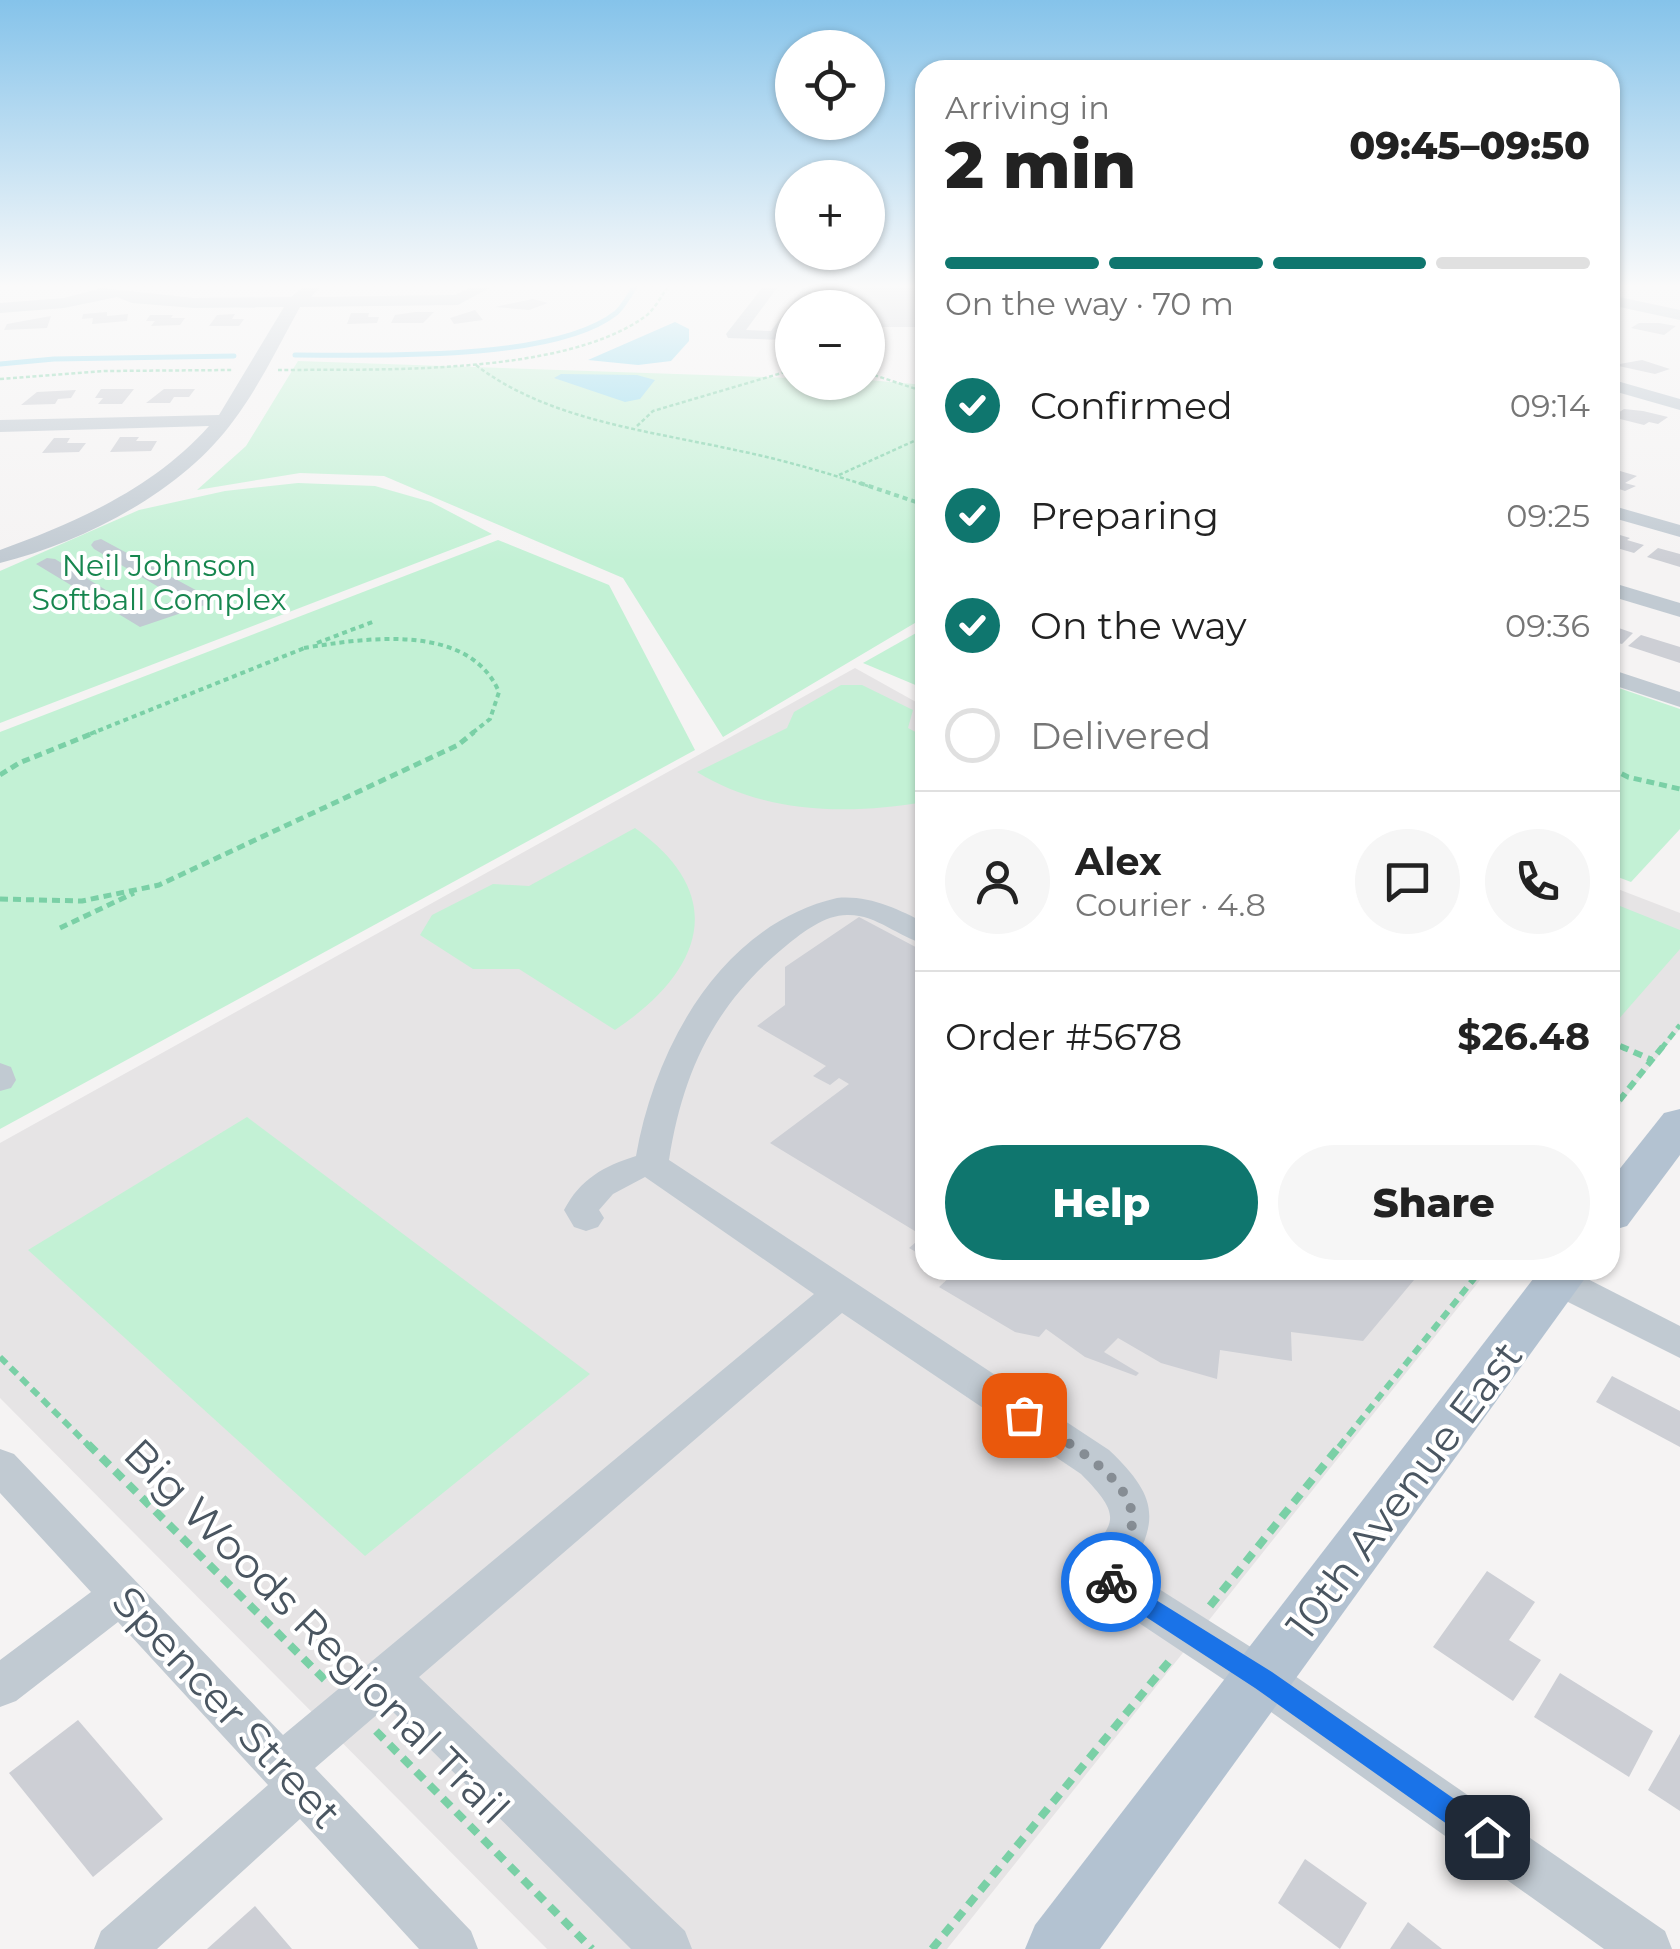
<!DOCTYPE html>
<meta charset="utf-8">
<style>
:root{--surface:#fff;--page:#f6f6f6;--text:#222;--muted:#767676;--line:#e0e0e0;--accent:#0f766e}
body{margin:0;font-family:Montserrat,sans-serif;background:var(--page);color:var(--text);height:100vh;display:flex;flex-direction:column;font-size:38px;white-space:nowrap}
*{box-sizing:border-box;margin:0}
p{font-size:32px;color:var(--muted)}
.icon{flex:none;width:55px;height:55px;fill:none;stroke:currentColor;stroke-width:2;stroke-linecap:round;stroke-linejoin:round}
.map{position:relative;flex:1;overflow:hidden}
.details{position:absolute;left:915px;top:60px;width:705px;height:1220px;display:flex;flex-direction:column;background:var(--surface);border-radius:30px;box-shadow:0 2px 8px #0004}
.details>*{flex:none}
.controls{position:absolute;left:775px;top:30px;display:grid;gap:20px}
.controls a{display:grid;place-items:center;width:110px;height:110px;border-radius:50%;background:var(--surface);box-shadow:0 2px 8px #0004;font-size:50px}
.pin{position:absolute;display:grid;place-items:center;width:85px;height:85px;color:#fff;margin:-42px;border-radius:20px;box-shadow:0 5px 15px #0006}
.courier{position:absolute;display:grid;place-items:center;width:100px;height:100px;margin:-50px;border:8px solid #1a73e8;border-radius:50%;background:#fff;color:#222;box-shadow:0 2px 12px #0007}
.summary em{font-style:normal;font-weight:800}
.summary div{display:flex;flex-direction:column-reverse}
.summary{display:flex;align-items:center;justify-content:space-between;height:170px;padding:0 30px}
h1{font-size:65px;font-weight:800;line-height:75px}
.bar{display:grid;grid-template-columns:repeat(4,1fr);gap:15px 10px;align-content:center;height:120px;padding:0 30px}
.bar i{height:12px;border-radius:8px;background:var(--line)}
.bar .current{background:var(--accent)}
.bar p{grid-column:span 4}
.line{display:flex;align-items:center;gap:25px;padding:0 30px;border-top:2px solid var(--line)}
.line div{flex:1}
.round{display:grid;place-items:center;flex:none;width:105px;height:105px;border-radius:52px;background:var(--page)}
ol{padding:0 30px;list-style:none}
li{display:flex;align-items:center;gap:30px;height:110px}
li p{margin-inline-start:auto}
li .icon{padding:10px;border-radius:50%;background:var(--accent);color:#fff;stroke-width:4}
li:last-child{color:var(--muted)}
li i{width:55px;height:55px;border:5px solid var(--line);border-radius:50%}
.action{display:flex;gap:20px;margin-top:auto;padding:20px 30px}
.action a{flex:1;height:115px;border-radius:60px;background:var(--accent);color:#fff;font-size:40px;font-weight:800;line-height:115px;text-align:center}
.action a+a{background:var(--page);color:var(--text)}
.map>svg:first-child{display:block}
.education{fill:#e6e4e5}
.green{fill:#c3f1d5}
.water{fill:#90daee}
.lines{fill:none;stroke-linecap:round;stroke-linejoin:round}
.stream{stroke:#90daee;stroke-width:5}
.building{fill:#cdcfd5}
.path-far4{stroke:#7ad0a6;stroke-width:2.5;stroke-dasharray:4 2.5;stroke-linecap:butt}
.path-far3{stroke:#7ad0a6;stroke-width:4;stroke-dasharray:5 4;stroke-linecap:butt}
.path-far2{stroke:#7ad0a6;stroke-width:5;stroke-dasharray:8 5;stroke-linecap:butt}
.path-far1{stroke:#7ad0a6;stroke-width:6;stroke-dasharray:9 6;stroke-linecap:butt}
.path{stroke:#7ad0a6;stroke-width:8;stroke-dasharray:11 8;stroke-linecap:butt}
.minor{fill:#c1cad2;fill-rule:evenodd}
.major{fill:#b3c2d1;fill-rule:evenodd}
.route{fill:#1a73e8}
.done{stroke:#868d94;stroke-width:10;stroke-dasharray:0 18}
.labels{text-anchor:middle;stroke-width:8;stroke-linejoin:round;paint-order:stroke}
.far-park-label{font-size:30px;fill:#17864f;stroke:#fff}
.near-street-label{font-size:42px;fill:#4a5661;stroke:#fff}
</style>
<div class="map">
<svg width="1680" height="1949" viewBox="0 0 1680 1949">
<rect width="100%" height="100%" fill="#f5f3f3"/>
<g class="education">
<path d="M855 668 925 707V1270H1488L947 1949H547L0 1398V1143Z"/>
<path d="M1610 886 1680 913V1029L1610 1117Z"/>
</g>
<g class="green">
<path d="M298 361 792 378V382L868 380 925 385V617L723 737 623 578 384 476 300 473 197 490 246 446Z"/>
<path d="M298 483 375 486 431 502 492 534 0 723V571L139 510 225 491Z"/>
<path d="M498 540 609 585 695 750 0 1129V732Z"/>
<path d="M925 628V689L863 663Z"/>
<path d="M841 685H862L913 710 908 728 925 737V802C848 815 765 814 697 772L787 728 794 712Z"/>
<path d="M1610 685 1680 709V829L1631 882 1610 874Z"/>
<path d="M635 828C731 896 702 972 615 1030L519 969H473L420 935 432 915 493 884 529 886Z"/>
<path d="M1610 902 1680 930V949L1610 1029Z"/>
<path d="M247 1117 590 1374 365 1556 28 1250Z"/>
</g>
<g class="water">
<path d="M675 322 689 329V341L671 361 638 365 588 360Z"/>
<path d="M561 374 637 375 655 380 640 399 625 402 554 378Z"/>
</g>
<g class="lines">
<g class="stream">
<path d="M295 355C374 355 554 362 616 313 623 307 629 296 634 288"/>
<path d="M0 364 54 359 234 356"/>
</g>
</g>
<g class="building">
<path d="M840 288H925V316L918 327H868V308H826Z"/>
<path d="M533 299 548 303 529 310 495 307Z"/>
<path d="M475 310 483 320 454 324 450 318Z"/>
<path d="M107 312V316L128 314 127 321 92 324 93 318 82 319 83 314Z"/>
<path d="M415 312H434L423 323H391L395 315Z"/>
<path d="M351 313H369L368 317H379L377 323 347 324Z"/>
<path d="M235 314 232 319H244L239 326H209L217 315Z"/>
<path d="M150 315H173L171 318H185L180 325 151 326 155 321H146Z"/>
<path d="M51 316 47 328 4 330 7 324Z"/>
<path d="M1639 323H1659L1676 326 1664 335 1631 328Z"/>
<path d="M1642 360 1670 369 1655 374 1614 365Z"/>
<path d="M101 389H134L122 404H98L103 398H95Z"/>
<path d="M164 389H195L189 397H174L170 403H146Z"/>
<path d="M76 390 71 398 58 399 55 404 21 405 37 392Z"/>
<path d="M1624 409 1643 411 1668 417 1658 424 1649 422 1644 425 1612 417Z"/>
<path d="M120 437H139L136 441H157L151 451 110 452Z"/>
<path d="M54 438H70L67 443H86L79 452 42 453Z"/>
<path d="M1610 468 1637 476 1625 483 1636 486 1625 491 1610 486Z"/>
<path d="M1610 532 1630 538 1627 540 1644 545 1634 553 1610 546Z"/>
<path d="M1658 548 1680 554V567L1647 557Z"/>
<path d="M1610 618 1618 621 1613 626 1633 633 1622 644 1610 641Z"/>
<path d="M1641 635 1680 647V663L1628 646Z"/>
<path d="M859 917 925 952V1257L909 1248 923 1236 770 1143 849 1084 839 1078 830 1085 813 1076 826 1066 757 1026 785 1005V967Z"/>
<path d="M946 1270H1415L1419 1274 1363 1341 1291 1332 1292 1361 1220 1350 1217 1379 1161 1363 1118 1338 1104 1352 1139 1373 1136 1376 1085 1357 1046 1329 1039 1337 1015 1332 939 1287 953 1274Z"/>
<path d="M1612 1376 1680 1411V1447L1596 1402Z"/>
<path d="M1487 1571 1535 1602 1509 1640 1541 1660 1513 1701 1433 1647Z"/>
<path d="M1560 1673 1653 1731 1629 1777 1534 1717Z"/>
<path d="M78 1720 163 1819 93 1877 9 1773Z"/>
<path d="M1680 1734V1811L1648 1790Z"/>
<path d="M1305 1859 1367 1903 1340 1949 1278 1903Z"/>
<path d="M255 1906 292 1949H207Z"/>
<path d="M1408 1922 1442 1949H1390Z"/>
</g>
<g class="lines">
<g class="path-far4">
<path d="M476 365C547 420 650 431 735 450 780 459 824 472 868 486"/>
<path d="M278 370C378 369 559 376 643 318 653 312 660 298 667 288"/>
<path d="M868 373 925 392"/>
<path d="M0 379 105 371 232 370"/>
<path d="M637 426 653 411 792 370"/>
<path d="M839 475 925 436"/>
</g>
<g class="path-far3">
<path d="M860 483 925 505"/>
<path d="M317 643 375 621"/>
<path d="M304 648C365 638 469 622 499 692L490 719 471 734"/>
<path d="M90 734 307 647"/>
</g>
<g class="path-far2">
<path d="M1610 768 1628 777 1680 789"/>
<path d="M0 775 19 763 96 732"/>
<path d="M0 899 82 901 159 885 458 745 474 732"/>
<path d="M60 928 134 893"/>
<path d="M1610 1042 1626 1049"/>
<path d="M1661 1049 1680 1025"/>
</g>
<g class="path-far1">
<path d="M1620 1046 1652 1060"/>
<path d="M1610 1112 1663 1046"/>
<path d="M0 1357 90 1447"/>
<path d="M1339 1447 1481 1270"/>
</g>
<g class="path">
<path d="M88 1444 329 1684"/>
<path d="M1210 1606 1341 1444"/>
<path d="M376 1731 592 1949"/>
<path d="M932 1949 1171 1659"/>
</g>
<g class="minor">
<path d="M102 288 194 298 291 297 302 288H319L311 297 455 295 469 288H489L458 305 300 307C279 345 260 385 234 420 183 491 84 542 0 563V550C77 522 154 488 209 426L0 432V420L219 415 284 307 194 308 132 303 117 297 64 308 0 313V303L64 298Z"/>
<path d="M762 288H777L746 330 771 331 803 288H818L805 308H792V325L782 340 728 338 726 334Z"/>
<path d="M1610 295 1680 310V320L1610 305Z"/>
<path d="M1610 379 1680 399V410L1610 390Z"/>
<path d="M1610 505 1680 525V537L1610 517Z"/>
<path d="M101 539 205 595 208 600 205 605 140 627 36 564 47 558 55 559 142 612 179 599 94 549 91 545 94 541Z"/>
<path d="M1610 582 1680 603V617L1610 596Z"/>
<path d="M1610 669 1680 692V707L1610 684Z"/>
<path d="M837 898C869 895 898 909 925 923V944C898 937 876 914 847 915 825 915 803 932 787 945 715 1003 683 1071 669 1160L1109 1450C1153 1492 1163 1517 1129 1570L1279 1665 1665 1931 1672 1949H1604L1247 1695 1085 1587 1079 1574C1103 1523 1134 1527 1081 1474L842 1313 419 1677 685 1931 692 1949H631L387 1706 315 1768 471 1931 478 1949H419L300 1819 157 1949H94L101 1931 268 1785 118 1622 16 1701 0 1707V1660L91 1592 0 1493V1449L14 1454 283 1735 814 1294 645 1177 613 1194 599 1210 604 1218 598 1227 586 1231 574 1227 564 1210C580 1179 604 1166 636 1156 655 1047 721 925 837 898Z"/>
<path d="M0 1063 11 1067 16 1080 11 1088 0 1091Z"/>
<path d="M1546 1271H1572L1680 1326V1358L1546 1291 1541 1281Z"/>
</g>
<g class="major">
<path d="M1680 1109V1155L1627 1226 1610 1231V1181L1664 1113Z"/>
<path d="M1540 1270H1591L1100 1949H1025L1035 1925Z"/>
</g>
</g>
<linearGradient id="sky" x2="0" y2="1"><stop stop-color="#85c3ea"/><stop offset="0.51" stop-color="#fafafa"/><stop offset="1" stop-color="#fafafa" stop-opacity="0"/></linearGradient>
<rect width="1680" height="561" fill="url(#sky)"/>
<path class="route" d="M1111 1572 1272 1672 1496 1828 1500 1837 1496 1846 1487 1850 1478 1846 1255 1688 1103 1589 1100 1582 1103 1575Z"/>
<g class="lines">
<path class="done" d="M1024 1415C1057 1437 1144 1481 1131 1529 1126 1547 1112 1560 1100 1574L1111 1582"/>
</g>
<g class="labels">
<g class="far-park-label">
<text x="159" y="576">Neil Johnson<tspan x="159" dy="34">Softball Complex</tspan></text>
</g>
<g class="near-street-label">
<text transform="translate(1404 1490) rotate(-53)" y="15">10th Avenue East</text>
<text transform="translate(317 1631) rotate(45)" y="15">Big Woods Regional Trail</text>
<text transform="translate(227 1707) rotate(47)" y="15">Spencer Street</text>
</g>
</g>
</svg>
<div class="controls">
<a><svg class="icon" aria-label="locate" viewBox="0 0 24 24"><circle cx="12" cy="12" r="6"/><path d="M12 2v4M12 18v4M2 12h4M18 12h4"/></svg></a>
<a>+</a>
<a>−</a>
</div>
<div class="pin" style="left:1024px;top:1415px;background:#ea580c"><svg class="icon" aria-label="bag" viewBox="0 0 24 24"><path d="M5 8h14l-1 12H6zM9 8a3 3 0 0 1 6 0"/></svg></div>
<div class="pin" style="left:1487px;top:1837px;background:#1f2937"><svg class="icon" aria-label="home" viewBox="0 0 24 24"><path d="M3 11l9-7 9 7M6 9v11h12V9"/></svg></div>
<div class="courier" style="left:1111px;top:1582px"><svg class="icon" aria-label="bike" viewBox="0 0 24 24"><circle cx="6" cy="16" r="4"/><circle cx="18" cy="16" r="4"/><path d="M6 16l4-8h5l3 8M10 8l3 8H6M13 5h3"/></svg></div>
<section class="details">
<div class="summary"><div><h1>2 min</h1><p>Arriving in</p></div><em>09:45–09:50</em></div>
<div class="bar"><i class="current"></i><i class="current"></i><i class="current"></i><i></i><p>On the way · 70 m</p></div>
<ol>
<li><svg class="icon" aria-label="check" viewBox="0 0 24 24"><path d="M5 12l5 5 9-10"/></svg>Confirmed<p>09:14</p></li>
<li><svg class="icon" aria-label="check" viewBox="0 0 24 24"><path d="M5 12l5 5 9-10"/></svg>Preparing<p>09:25</p></li>
<li><svg class="icon" aria-label="check" viewBox="0 0 24 24"><path d="M5 12l5 5 9-10"/></svg>On the way<p>09:36</p></li>
<li><i></i>Delivered</li>
</ol>
<div class="line" style="height:180px"><a class="round"><svg class="icon" aria-label="person" viewBox="0 0 24 24"><circle cx="12" cy="8" r="4"/><path d="M4 21q1-7 8-7t8 7"/></svg></a><div><b>Alex</b><p>Courier · 4.8</p></div><a class="round"><svg class="icon" aria-label="chat" viewBox="0 0 24 24"><path d="M4 5h16v11H9l-5 4z"/></svg></a><a class="round"><svg class="icon" aria-label="phone" viewBox="0 0 24 24"><path d="M5 4h4l2 5-3 2q2 4 5 5l2-3 5 2v4C11 20 4 13 5 4z"/></svg></a></div>
<div class="line" style="height:130px"><div>Order #5678</div><b>$26.48</b></div>
<div class="action"><a>Help</a><a>Share</a></div>
</section>
</div>
